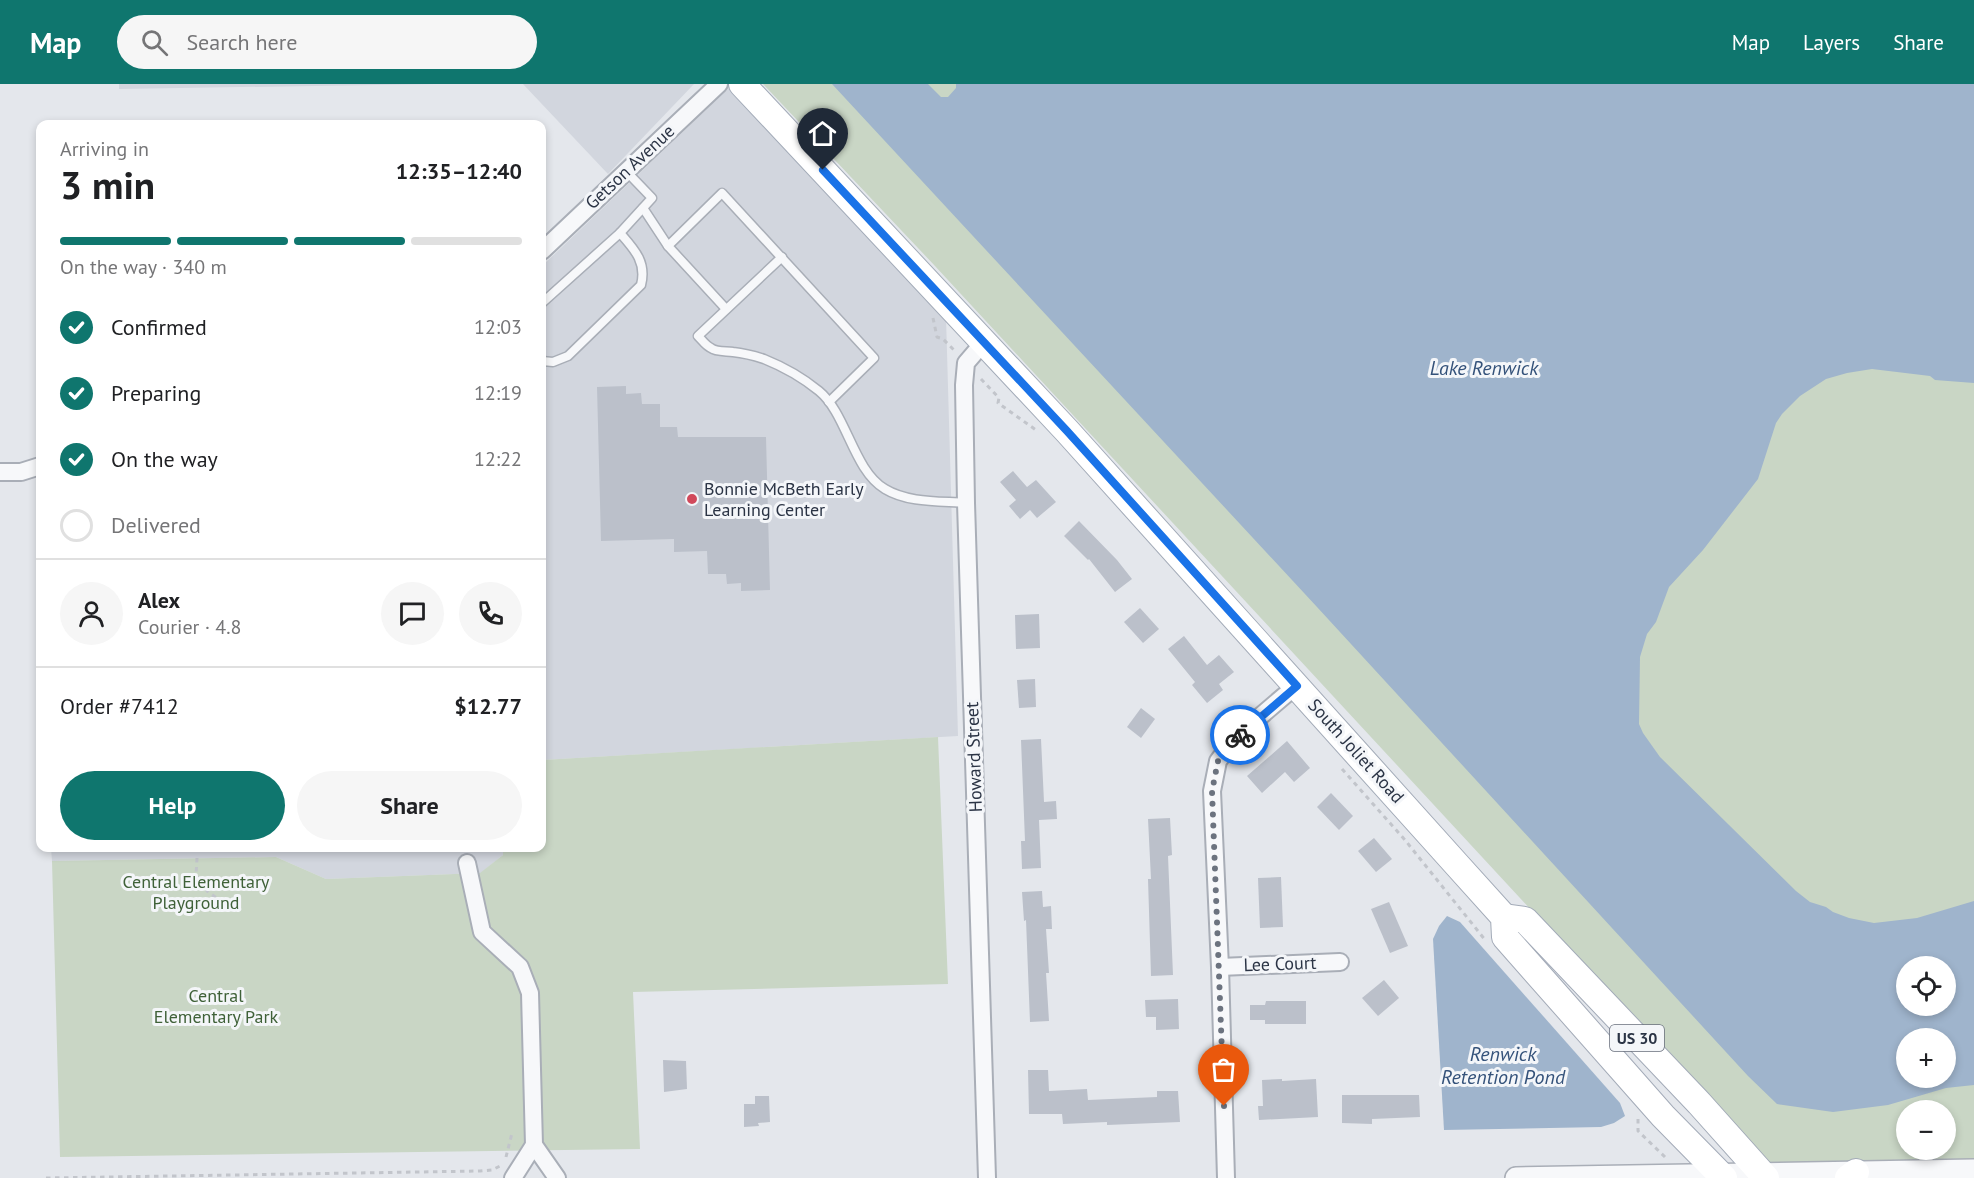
<!DOCTYPE html>
<meta charset="utf-8">
<style>
:root{--surface:#fff;--page:#f6f6f6;--text:#202124;--muted:#757577;--line:#e0e0e0;--accent:#0f766e}
body{margin:0;font-family:"PT Sans",sans-serif;background:var(--page);color:var(--text);height:100vh;display:flex;flex-direction:column;font-size:22px;white-space:nowrap}
*{box-sizing:border-box;margin:0}
p{font-size:20px;color:var(--muted)}
.icon{flex:none;width:33px;height:33px;fill:none;stroke:currentColor;stroke-width:2;stroke-linecap:round;stroke-linejoin:round}
.map{position:relative;flex:1;overflow:hidden}
.details{position:absolute;left:36px;top:36px;width:510px;height:732px;display:flex;flex-direction:column;background:var(--surface);border-radius:12px;box-shadow:0 3px 9px #0003}
.details>*{flex:none}
.buttons{position:absolute;left:1896px;top:872px;display:grid;gap:12px}
.buttons a{display:grid;place-items:center;width:60px;height:60px;border-radius:50%;background:var(--surface);box-shadow:0 3px 9px #0003;font-size:30px}
.pin{position:absolute;display:grid;place-items:center;width:51px;height:51px;color:#fff;margin:-62px -26px;border-radius:50% 50% 50% 0;rotate:-45deg;box-shadow:0 0 6px #0007}
.pin .icon{rotate:45deg}
.courier{position:absolute;display:grid;place-items:center;width:60px;height:60px;margin:-30px;border:4px solid #1a73e8;border-radius:50%;background:#fff;color:#222;box-shadow:0 2px 8px #0007}
.summary em{font-style:normal;font-weight:800}
.summary div{display:flex;flex-direction:column-reverse}
.summary{display:flex;align-items:center;justify-content:space-between;height:102px;padding:0 24px}
h1{font-size:39px;font-weight:800;line-height:45px}
.bar{display:grid;grid-template-columns:repeat(4,1fr);gap:9px 6px;align-content:center;height:72px;padding:0 24px}
.bar i{height:8px;border-radius:4px;background:var(--line)}
.bar .current{background:var(--accent)}
.bar p{grid-column:span 4}
.line{display:flex;align-items:center;gap:15px;padding:0 24px;border-top:2px solid var(--line)}
.line div{flex:1}
.round{display:grid;place-items:center;flex:none;width:63px;height:63px;border-radius:32px;background:var(--page)}
ol{padding:0 24px;list-style:none}
li{display:flex;align-items:center;gap:18px;height:66px}
li p{margin-inline-start:auto}
li .icon{padding:6px;border-radius:50%;background:var(--accent);color:#fff;stroke-width:4}
li:last-child{color:var(--muted)}
li i{width:33px;height:33px;border:3px solid var(--line);border-radius:50%}
.action{display:flex;gap:12px;margin-top:auto;padding:12px 24px}
.action a{flex:1;height:69px;border-radius:36px;background:var(--accent);color:#fff;font-size:24px;font-weight:800;line-height:69px;text-align:center}
.action a+a{background:var(--page);color:var(--text)}
header{display:flex;align-items:center;gap:36px;box-sizing:border-box;height:84px;padding:0 30px;background:var(--accent);color:#fff}
header strong{font-size:28px}
nav{display:flex;gap:33px;margin-inline-start:auto;font-size:21px}
.search{width:420px;height:54px;background:var(--page);display:flex;align-items:center;gap:15px;box-sizing:border-box;padding:0 21px;border-radius:33px;color:var(--muted);font-size:22px}
.map>svg:first-child{display:block}
.built{fill:#d2d6de}
.green{fill:#c9d6c5;fill-rule:evenodd}
.water{fill:#9fb4cc;fill-rule:evenodd}
.building{fill:#bbc0ca}
.lines{fill:none;stroke-linecap:round;stroke-linejoin:round}
.service-casing{stroke:#a9aeb7;stroke-width:11}
.minor-casing{stroke:#a9aeb7;stroke-width:20}
.tertiary-casing{stroke:#a9aeb7;stroke-width:24}
.primary-casing{stroke:#a3abb8;stroke-width:28}
.path{stroke:#c2c5cb;stroke-width:3;stroke-dasharray:4.5 4.5;stroke-linecap:butt}
.service{stroke:#f7f8fa;stroke-width:8}
.minor{stroke:#f7f8fa;stroke-width:16}
.tertiary{stroke:#f7f8fa;stroke-width:21}
.primary{stroke:#fff;stroke-width:26}
.done{stroke:#6c737f;stroke-width:6;stroke-dasharray:0 10.8}
.route{stroke:#1a73e8;stroke-width:8}
.poi-dot{fill:#d1495b;stroke:#f4f6f9;stroke-width:2}
.labels{text-anchor:middle;stroke-width:6;stroke-linejoin:round;paint-order:stroke}
.shield{fill:#f4f6f9;stroke:#676e7b;stroke-width:1.5}
.shield-label{font-size:16px;font-weight:bold;fill:#2b3445}
.street-label{font-size:18px;fill:#2b3445;stroke:#f4f6f9}
.poi-label{font-size:18px;fill:#2b3445;stroke:#f4f6f9;text-anchor:start}
.park-label{font-size:18px;fill:#3f6138;stroke:#f4f6f9}
.water-label{font-size:20px;font-style:italic;fill:#34527a;stroke:#f4f6f9}
</style>
<header>
<strong>Map</strong>
<div class="search"><svg class="icon" aria-label="search" viewBox="0 0 24 24"><circle cx="10" cy="10" r="6"/><path d="M15 15l6 6"/></svg>Search here</div>
<nav><a>Map</a><a>Layers</a><a>Share</a></nav>
</header>
<div class="map">
<svg width="1974" height="1094" viewBox="0 0 1974 1094">
<rect width="100%" height="100%" fill="#e4e7ec"/>
<g class="built">
<path d="M119 0H437L119 5Z"/>
<path d="M523 0H694L608 90Z"/>
<path d="M730 3 946 233 958 652 542 676V182Z"/>
<path d="M51 764H503V771L481 789 326 795 276 773 52 777Z"/>
</g>
<g class="green">
<path d="M763 0H1974V1079L1769 1083 935 182ZM1906 882H1946V921H1906ZM1906 954H1946V993H1906ZM1906 1026H1946V1065H1906Z"/>
<path d="M938 653 948 900 633 908 640 1065 60 1073 52 777 276 773 326 795 480 789 503 771V764H542V676Z"/>
</g>
<g class="water">
<path d="M832 0H928L941 13H948L956 4V0H1974V299L1935 296 1930 292 1872 285 1847 289 1826 295 1800 312 1782 330 1776 339 1758 395 1703 466 1669 503 1656 538 1647 550 1640 573 1639 640 1643 649 1660 673 1796 807 1810 818 1826 823 1833 828 1849 834 1874 839 1917 834 1974 817V1001L1946 1004 1888 1021 1833 1028 1777 1020 1748 992 1317 523ZM1906 882H1946V921H1906ZM1906 954H1946V993H1906Z"/>
<path d="M1447 832 1460 838 1620 1019 1625 1032 1614 1039 1601 1043 1444 1046 1433 855 1439 842Z"/>
</g>
<g class="building">
<path d="M626 302V310L641 309 642 320H660V343H677L678 353H766L770 506 741 507V499L727 500 726 490H708L707 467 674 468V455L601 457 597 303Z"/>
<path d="M1013 387 1027 403 1036 396 1056 418 1037 434 1030 426 1020 435 1009 422 1016 416 1000 398Z"/>
<path d="M1079 437 1117 476 1132 495 1115 508 1089 475 1088 476 1064 452Z"/>
<path d="M1140 524 1159 545 1143 559 1124 538Z"/>
<path d="M1039 530 1040 564 1016 565 1015 531Z"/>
<path d="M1184 552 1207 581 1219 571 1234 588 1219 600 1223 606 1207 619 1192 601 1195 598 1168 565Z"/>
<path d="M1035 595 1036 623 1019 624 1017 596Z"/>
<path d="M1141 624 1155 635 1141 654 1127 643Z"/>
<path d="M1041 655 1044 718 1056 717 1057 735 1039 736 1041 784 1022 785 1021 757H1025L1021 656Z"/>
<path d="M1287 657 1310 684 1294 698 1285 688 1262 709 1247 692Z"/>
<path d="M1331 709 1353 732 1339 746 1317 723Z"/>
<path d="M1170 734 1172 771 1168 772 1173 891 1151 892 1148 795H1151L1148 735Z"/>
<path d="M1374 754 1392 775 1376 788 1358 767Z"/>
<path d="M1281 793 1283 843 1260 844 1258 794Z"/>
<path d="M1042 807 1043 823 1051 822 1052 845H1046L1049 889H1046L1049 937 1030 938 1026 836 1024 837 1022 808Z"/>
<path d="M1389 818 1408 862 1390 869 1371 825Z"/>
<path d="M1384 896 1399 914 1378 932 1362 914Z"/>
<path d="M1178 915 1179 945 1156 946V933H1146L1145 916Z"/>
<path d="M1266 917H1306V940H1265V936H1250V921H1265Z"/>
<path d="M663 976 686 977 687 1005 664 1008Z"/>
<path d="M1028 986H1048L1049 1007 1087 1005 1088 1016 1157 1013V1007H1178L1180 1038 1107 1041V1038L1063 1040 1062 1030H1029Z"/>
<path d="M1282 995V997L1316 995 1318 1033 1259 1036 1258 1022H1263L1262 996Z"/>
<path d="M1342 1011H1419L1420 1033 1372 1035V1040L1342 1039Z"/>
<path d="M755 1012H769L770 1038 758 1039 759 1042 744 1043V1020H755Z"/>
</g>
<g class="lines">
<defs>
<g id="service">
<path d="M643 124 668 162"/>
<path d="M782 173 698 252C702 256 706 262 711 264 716 268 726 267 733 268 743 269 755 272 764 275 784 283 803 294 819 307 847 330 853 386 885 405 908 419 940 417 966 419"/>
<path d="M542 219 620 149 652 114 626 87"/>
<path d="M726 225 668 162 722 109 874 274 829 318"/>
<path d="M542 277 553 278 568 272 641 201C647 178 634 165 620 149"/>
</g>
<g id="minor">
<path d="M542 167 719 0"/>
<path d="M984 258 966 279 964 301 966 419 987 1094"/>
<path d="M0 388H21L40 382"/>
<path d="M467 779 482 848 520 883 530 909 534 1061 557 1094"/>
<path d="M1220 883 1340 878"/>
<path d="M513 1094 534 1061"/>
<path d="M1226 1094 1220 883 1212 707 1218 677 1230 661 1250 641 1297 601"/>
</g>
<path id="tertiary" d="M1516 1094 1974 1086"/>
<g id="primary">
<path d="M742 0 1067 347 1458 782 1504 833 1505 853 1663 1032 1724 1094"/>
<path d="M1504 833 1525 836 1699 1019 1766 1094"/>
<path d="M1848 1094 1856 1088"/>
</g>
</defs>
<use href="#service" class="service-casing"/>
<use href="#minor" class="minor-casing"/>
<use href="#tertiary" class="tertiary-casing"/>
<use href="#primary" class="primary-casing"/>
<g class="path">
<path d="M933 234 937 253 943 255 956 268"/>
<path d="M981 295 999 314 998 319 1036 346"/>
<path d="M1342 685 1405 756 1486 857"/>
<path d="M197 774 196 792 207 800V807L218 815"/>
<path d="M1638 1035V1047L1665 1073"/>
<path d="M506 1073 512 1049"/>
<path d="M46 1094 480 1087 492 1086 502 1081"/>
</g>
<use href="#service" class="service"/>
<use href="#minor" class="minor"/>
<use href="#tertiary" class="tertiary"/>
<use href="#primary" class="primary"/>
</g>
<g class="lines">
<path class="done" d="M1224 1022 1212 707 1218 677 1240 651"/>
<path class="route" d="M823 86 1067 347 1297 602 1240 651"/>
</g>
<circle class="poi-dot" cx="692" cy="415" r="6"/>
<g class="labels">
<rect class="shield" x="1610" y="941" width="54" height="26" rx="4.5"/>
<g class="shield-label">
<text x="1637" y="960">US 30</text>
</g>
<g class="street-label">
<text transform="translate(630 83) rotate(-43)" y="6">Getson Avenue</text>
<text transform="translate(1356 667) rotate(48)" y="6">South Joliet Road</text>
<text transform="translate(974 673) rotate(-92)" y="6">Howard Street</text>
<text transform="translate(1280 880) rotate(-2)" y="6">Lee Court</text>
</g>
<g class="poi-label">
<text x="704" y="411">Bonnie McBeth Early<tspan x="704" dy="21">Learning Center</tspan></text>
</g>
<g class="park-label">
<text x="196" y="804">Central Elementary<tspan x="196" dy="21">Playground</tspan></text>
<text x="216" y="918">Central<tspan x="216" dy="21">Elementary Park</tspan></text>
</g>
<g class="water-label">
<text x="1484" y="291">Lake Renwick</text>
<text x="1503" y="977">Renwick<tspan x="1503" dy="23">Retention Pond</tspan></text>
</g>
</g>
</svg>
<div class="buttons">
<a><svg class="icon" aria-label="locate" viewBox="0 0 24 24"><circle cx="12" cy="12" r="6"/><path d="M12 2v4M12 18v4M2 12h4M18 12h4"/></svg></a>
<a>+</a>
<a>−</a>
</div>
<div class="pin" style="left:1224px;top:1022px;background:#ea580c"><svg class="icon" aria-label="bag" viewBox="0 0 24 24"><path d="M5 8h14l-1 12H6zM9 8a3 3 0 0 1 6 0"/></svg></div>
<div class="pin" style="left:823px;top:86px;background:#1f2937"><svg class="icon" aria-label="home" viewBox="0 0 24 24"><path d="M3 11l9-7 9 7M6 9v11h12V9"/></svg></div>
<div class="courier" style="left:1240px;top:651px"><svg class="icon" aria-label="bike" viewBox="0 0 24 24"><circle cx="6" cy="16" r="4"/><circle cx="18" cy="16" r="4"/><path d="M6 16l4-8h5l3 8M10 8l3 8H6M13 5h3"/></svg></div>
<section class="details">
<div class="summary"><div><h1>3 min</h1><p>Arriving in</p></div><em>12:35–12:40</em></div>
<div class="bar"><i class="current"></i><i class="current"></i><i class="current"></i><i></i><p>On the way · 340 m</p></div>
<ol>
<li><svg class="icon" aria-label="check" viewBox="0 0 24 24"><path d="M5 12l5 5 9-10"/></svg>Confirmed<p>12:03</p></li>
<li><svg class="icon" aria-label="check" viewBox="0 0 24 24"><path d="M5 12l5 5 9-10"/></svg>Preparing<p>12:19</p></li>
<li><svg class="icon" aria-label="check" viewBox="0 0 24 24"><path d="M5 12l5 5 9-10"/></svg>On the way<p>12:22</p></li>
<li><i></i>Delivered</li>
</ol>
<div class="line" style="height:108px"><a class="round"><svg class="icon" aria-label="person" viewBox="0 0 24 24"><circle cx="12" cy="8" r="4"/><path d="M4 21q1-7 8-7t8 7"/></svg></a><div><b>Alex</b><p>Courier · 4.8</p></div><a class="round"><svg class="icon" aria-label="chat" viewBox="0 0 24 24"><path d="M4 5h16v11H9l-5 4z"/></svg></a><a class="round"><svg class="icon" aria-label="phone" viewBox="0 0 24 24"><path d="M5 4h4l2 5-3 2q2 4 5 5l2-3 5 2v4C11 20 4 13 5 4z"/></svg></a></div>
<div class="line" style="height:78px"><div>Order #7412</div><b>$12.77</b></div>
<div class="action"><a>Help</a><a>Share</a></div>
</section>
</div>
